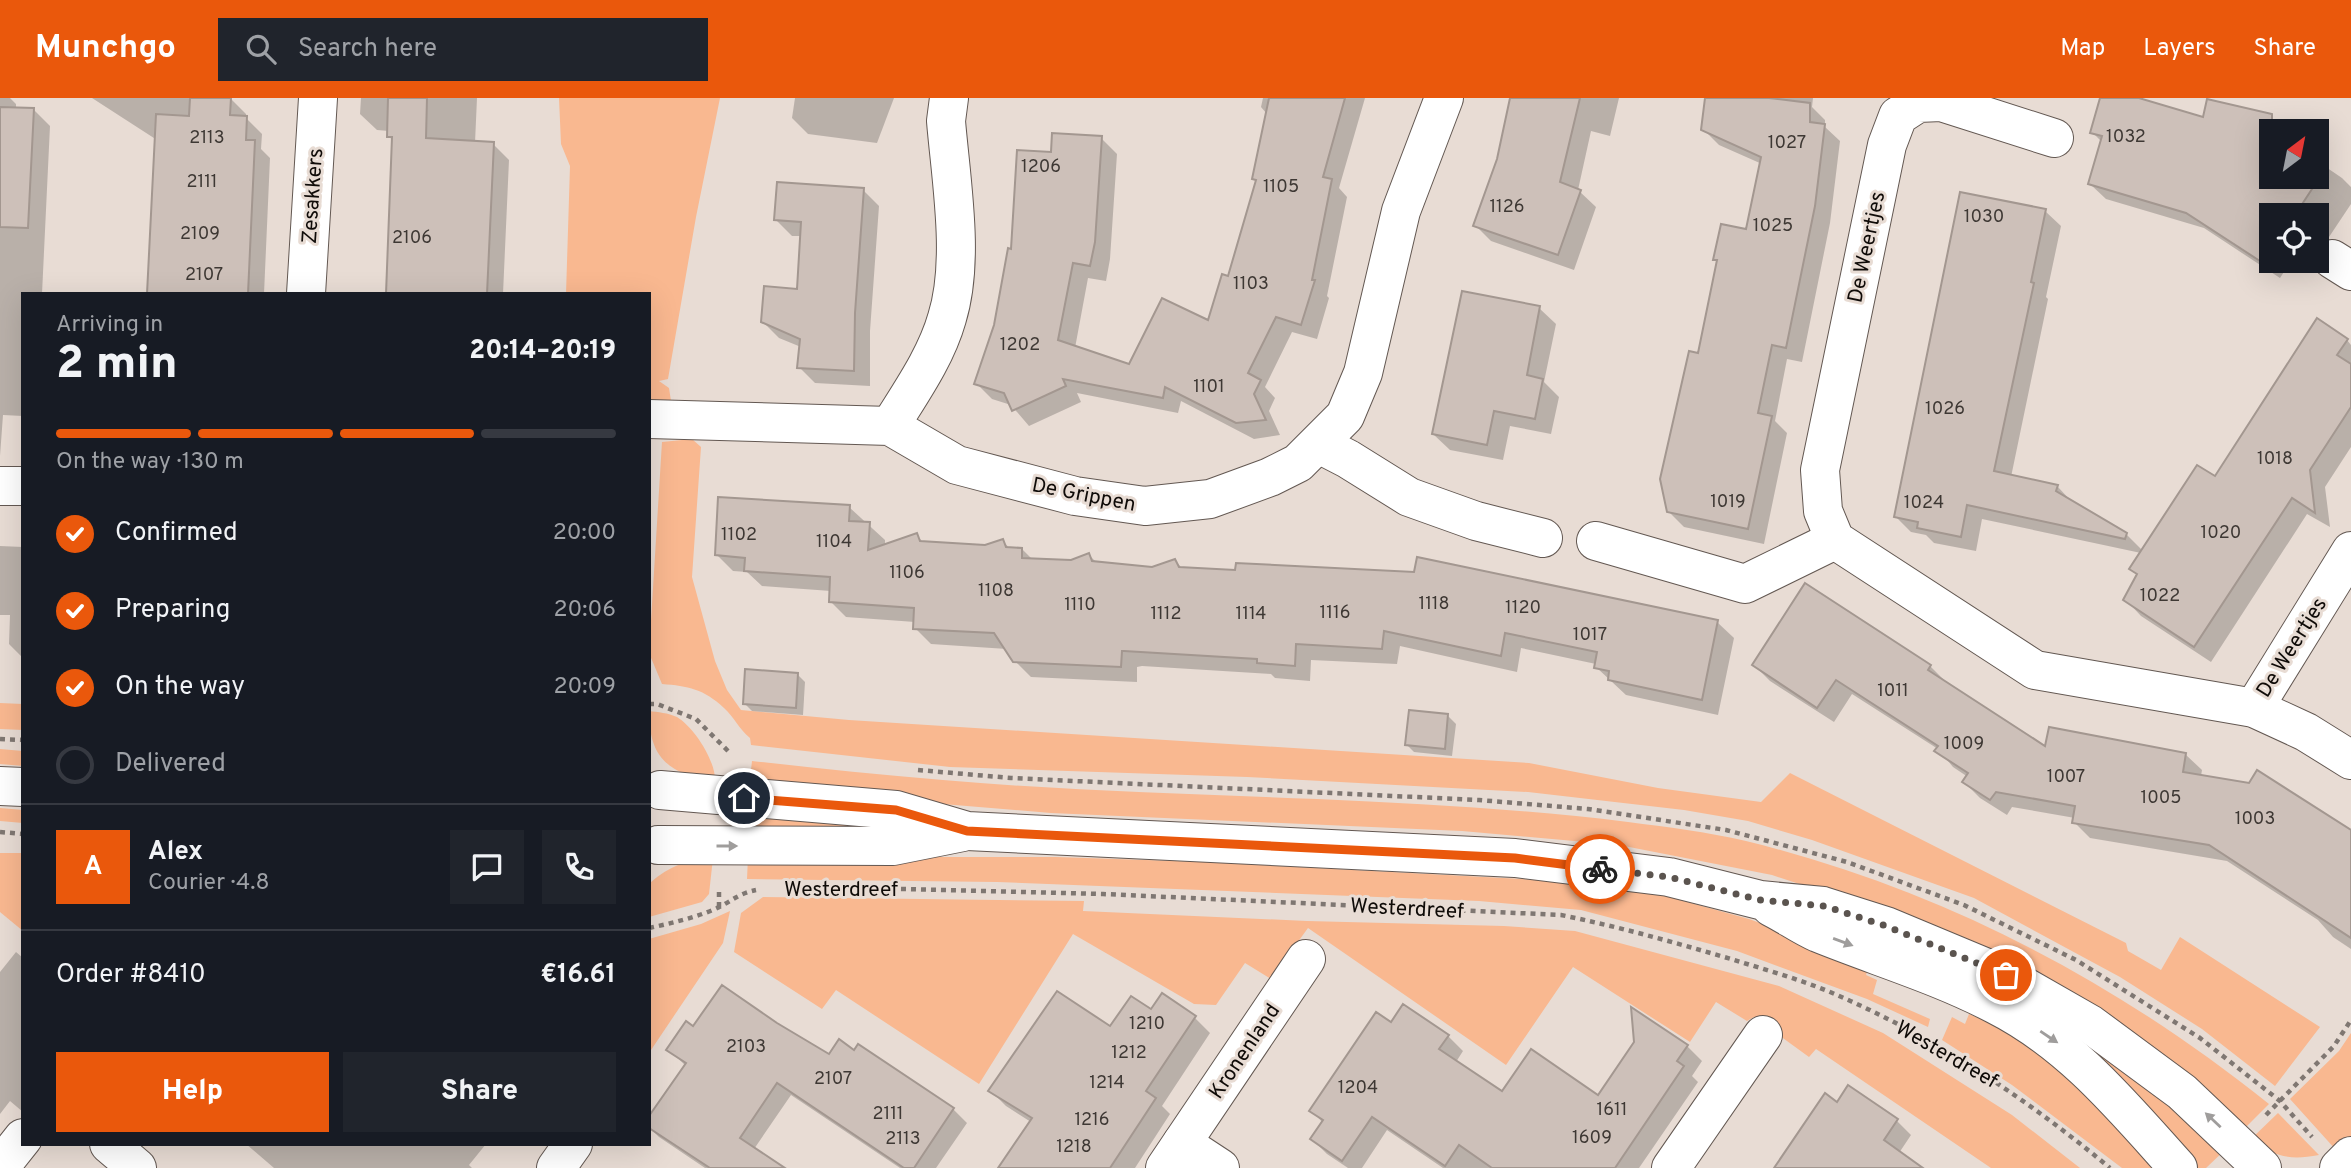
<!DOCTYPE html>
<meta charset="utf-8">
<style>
:root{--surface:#171b24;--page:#20242c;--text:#f1f3f6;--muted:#9ea1a6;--line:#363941;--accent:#ea580c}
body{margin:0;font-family:Overpass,sans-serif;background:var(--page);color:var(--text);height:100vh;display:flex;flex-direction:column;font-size:26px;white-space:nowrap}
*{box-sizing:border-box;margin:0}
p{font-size:23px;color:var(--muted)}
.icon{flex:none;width:38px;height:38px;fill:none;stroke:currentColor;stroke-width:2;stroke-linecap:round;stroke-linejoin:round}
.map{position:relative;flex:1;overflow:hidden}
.drawer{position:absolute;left:21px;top:194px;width:630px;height:854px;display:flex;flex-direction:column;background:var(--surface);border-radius:0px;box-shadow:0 7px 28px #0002}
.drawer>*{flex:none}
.needle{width:46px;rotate:32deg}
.tools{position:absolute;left:2259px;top:21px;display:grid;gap:14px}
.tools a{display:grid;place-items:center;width:70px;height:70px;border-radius:0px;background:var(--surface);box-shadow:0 7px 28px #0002;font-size:35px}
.pin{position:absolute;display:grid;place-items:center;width:60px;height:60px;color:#fff;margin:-30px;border:4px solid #fff;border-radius:50%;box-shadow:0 2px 7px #0007}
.courier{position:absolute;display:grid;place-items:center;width:70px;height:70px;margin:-35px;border:5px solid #ea580c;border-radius:50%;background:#fff;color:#222;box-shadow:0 2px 9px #0007}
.head em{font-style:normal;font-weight:800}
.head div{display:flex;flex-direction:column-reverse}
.head{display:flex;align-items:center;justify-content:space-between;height:119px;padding:0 35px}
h1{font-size:46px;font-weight:800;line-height:52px}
.bar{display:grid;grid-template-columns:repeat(4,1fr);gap:10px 7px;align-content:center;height:84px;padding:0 35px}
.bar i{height:9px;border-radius:5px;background:var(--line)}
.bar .selected{background:var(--accent)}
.bar p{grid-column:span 4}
.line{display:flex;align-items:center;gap:18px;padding:0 35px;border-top:2px solid var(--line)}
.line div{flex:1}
.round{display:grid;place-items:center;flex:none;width:74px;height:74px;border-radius:0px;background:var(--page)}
ol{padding:0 35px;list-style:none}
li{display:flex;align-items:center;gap:21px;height:77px}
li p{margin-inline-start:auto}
li .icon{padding:7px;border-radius:50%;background:var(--accent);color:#fff;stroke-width:4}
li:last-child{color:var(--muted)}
li i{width:38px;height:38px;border:4px solid var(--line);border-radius:50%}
.primary-button{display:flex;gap:14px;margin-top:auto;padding:14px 35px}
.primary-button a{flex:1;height:80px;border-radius:0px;background:var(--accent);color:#fff;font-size:28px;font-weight:800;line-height:80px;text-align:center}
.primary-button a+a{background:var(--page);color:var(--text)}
header{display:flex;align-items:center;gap:42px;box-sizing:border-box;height:98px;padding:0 35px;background:var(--accent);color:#fff}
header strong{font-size:33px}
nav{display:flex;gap:38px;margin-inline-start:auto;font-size:24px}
.search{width:490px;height:63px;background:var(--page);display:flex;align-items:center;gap:18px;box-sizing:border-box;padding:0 24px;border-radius:0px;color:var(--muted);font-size:26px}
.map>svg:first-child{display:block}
.green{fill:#f9b890}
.shadow{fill:#0003}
.building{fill:#cdc0b9;stroke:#a39790;stroke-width:2}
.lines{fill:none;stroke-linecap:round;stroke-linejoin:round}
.minor-casing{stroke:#635852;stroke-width:40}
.tertiary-casing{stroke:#635852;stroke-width:40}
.path{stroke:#7f7772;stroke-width:4.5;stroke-dasharray:5 5;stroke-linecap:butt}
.minor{stroke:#fff;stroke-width:38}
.tertiary{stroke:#fff;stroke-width:38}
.oneway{fill:#9f9d9c}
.done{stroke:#5b544f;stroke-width:7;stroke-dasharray:0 12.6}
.route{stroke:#ea580c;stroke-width:9}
.labels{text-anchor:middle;stroke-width:6;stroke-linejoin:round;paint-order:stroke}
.number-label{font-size:18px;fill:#3e3834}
.street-label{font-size:21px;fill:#0f0b08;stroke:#e8dcd4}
</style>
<header>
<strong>Munchgo</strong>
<div class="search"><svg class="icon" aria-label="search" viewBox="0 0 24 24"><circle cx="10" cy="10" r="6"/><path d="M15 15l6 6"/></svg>Search here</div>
<nav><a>Map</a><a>Layers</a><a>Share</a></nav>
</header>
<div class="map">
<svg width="2351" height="1070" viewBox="0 0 2351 1070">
<rect width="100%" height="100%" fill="#e8dcd4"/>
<g class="green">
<path d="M559 0H720L696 119 668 281 659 283 669 290 671 303 649 302V196H566L570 68 561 46Z"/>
<path d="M692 341 701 349 692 479 715 563 727 592 741 612 849 622 1529 665 1658 690 1761 704 1790 675 2126 845 2128 853 2161 872 2180 839 2320 929 2275 988 2202 931 2120 879 1974 800 1812 742 1748 723 1684 712 1528 694 1247 679 950 669 751 647 750 640C739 631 734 619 724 610 704 591 688 588 662 586L649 555 662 344Z"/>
<path d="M0 605 23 606V632L0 631Z"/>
<path d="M649 613C658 614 668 615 677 619 695 630 717 665 715 685 671 675 649 663 649 613Z"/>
<path d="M0 651 23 653V668L0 666Z"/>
<path d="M752 663C816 670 879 677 943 682 1067 693 1193 696 1317 701 1421 706 1525 711 1628 724 1667 729 1707 734 1746 743 1940 791 2113 881 2269 1006L2241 1034 1839 799 1772 777 1619 747 1462 733 1051 715 749 690Z"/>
<path d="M751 709 893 729 749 736Z"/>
<path d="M0 710 23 712V725L0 723Z"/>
<path d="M0 755H23V833L0 814Z"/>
<path d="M748 759H1056L1205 764 1576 784 1662 797 1749 821 1870 865 1866 877 1877 882 1873 896 1930 921 1928 929 1867 901 1737 853 1581 812 1479 803 997 784 747 781Z"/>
<path d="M713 760 709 796 702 804 649 819 650 785C670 767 688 762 713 760Z"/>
<path d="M763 799 1084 803 1083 813 1307 823 1504 828 1575 833 1779 888 1883 935 2012 1017 2080 1070H1991L1816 951 1809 959 1754 919 1747 923 1716 904 1690 944 1573 869 1506 967 1308 830 1271 881 1245 865 1216 907 1194 906 1073 836 979 986 836 892 822 911 734 854 741 815Z"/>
<path d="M730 813 723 845 649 955V841L701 826Z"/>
<path d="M1969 916 2043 946 2163 1070H2122L2012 987 1942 942 1952 919 1965 926Z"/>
<path d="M2054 918 2227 1050 2206 1070H2195Z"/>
<path d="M2351 935V1038L2336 1052 2290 1001 2339 953Z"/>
<path d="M2278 1015 2319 1057C2288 1063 2276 1058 2250 1042Z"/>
</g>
<g class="shadow">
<path d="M0 0H10L16 6V11L34 12 50 28 42 196H23V318L3 317 0 358Z"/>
<path d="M92 0H230L246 16V20L262 36 261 51 270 60 264 196H149L157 42Z"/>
<path d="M361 0H477L475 45 493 46 509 62 503 196H387L394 43 388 38 389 33 377 32 360 16Z"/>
<path d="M795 0H894L877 45 808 36 792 20Z"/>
<path d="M1263 0H1365L1339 90 1347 99 1327 198 1329 200 1317 241 1292 234 1265 289 1275 300 1269 313 1280 337 1254 341 1181 303 1178 315 1077 295 1081 304 1029 328 1011 307 992 301 976 285 996 227 1013 153 1053 56 1101 40 1117 56 1110 161 1106 183 1088 180 1075 250 1130 268 1209 225 1229 180 1257 84 1254 81 1267 16 1261 9Z"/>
<path d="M1512 0H1619L1610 38 1591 33 1578 92 1596 109 1574 172 1491 143 1475 127 1498 62Z"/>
<path d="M1707 0H1813L1812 9 1825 22V29L1840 43 1830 125 1802 264 1787 261 1775 323 1787 335 1764 446 1684 429 1668 413 1719 164 1715 161 1748 133 1762 66 1719 47 1703 31Z"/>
<path d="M2101 0H2133L2272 79H2317V63L2342 80 2351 89V106L2317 157V117H2272V163H2291L2280 180 2204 130 2106 101 2090 86 2102 44 2092 34Z"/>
<path d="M863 92 879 108 870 233V288L815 285 799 269 801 249 779 240 763 224 799 193 802 138H792L776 122Z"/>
<path d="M2045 113 2061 128 2046 199 2048 201 2011 379 2057 388 2072 404 2126 436 2143 453 2216 381 2347 242 2351 247V349L2325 389 2330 429 2307 416 2211 564 2141 518 2125 501 2138 478 2131 471 2141 455 1982 421 1976 453 1934 445 1926 437 1911 434 1896 419Z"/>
<path d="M1539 210 1556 226 1544 284 1559 299 1551 336 1510 328 1503 362 1450 352 1433 336Z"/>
<path d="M849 409 885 442V448L916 437 924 445 985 449 1003 443 1010 451H1022L1033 462 1071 464 1089 457 1097 465 1152 471 1175 463 1183 471 1717 524 1734 540 1718 617 1626 597 1596 569V566L1521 550 1517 574 1400 548 1397 566 1311 562 1310 583 1275 580 1271 576 1142 568 1137 569V584L1031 579 1015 563 1007 551 931 546 915 530V524L846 519 830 503 831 493 762 488 747 474 733 473 717 457Z"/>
<path d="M0 448 23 449V560L9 546 10 517H0Z"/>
<path d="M1754 567 1930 568 1946 584 2047 651 2185 656 2202 672 2201 678 2351 733V851L2333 839 2318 822 2227 763 2090 740 2074 724 2075 720 2012 709 2007 717 1980 700 1964 684 1968 679 1953 669 1938 651 1852 596 1834 624 1770 583Z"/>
<path d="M798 577 805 584 803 617 752 613 744 605Z"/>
<path d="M1448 618 1456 626 1452 658 1414 654 1406 646Z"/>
<path d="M16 854 23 860V1014L10 1003 0 1016V874Z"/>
<path d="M1162 898 1195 920 1210 935 1162 1008 1170 1016 1135 1070H1000L1031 1024 1006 1008 991 993 1111 931 1151 914Z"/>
<path d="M776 926 830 959 854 954 858 949 953 1011 967 1025 936 1070H900L791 997 754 1051 782 1070H705L659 1039 649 1029 686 968 669 952 694 930Z"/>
<path d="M1392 927 1448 938 1463 953 1456 964 1503 996 1599 999 1687 948 1702 963 1692 978 1698 984 1639 1070H1443L1387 1032 1362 1070H1348L1327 1056 1312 1041 1323 1025 1311 1012Z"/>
<path d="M1848 989 1897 1023 1911 1037 1899 1055 1920 1070H1776L1837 1006Z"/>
<path d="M246 1046H486L469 1067 472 1070H274Z"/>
</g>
<g class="building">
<path d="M190 0H231L230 17 247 18 246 42H255L248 196H147L156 16 189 18Z"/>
<path d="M388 0H427L426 40 494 44 487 196H386L392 39H387Z"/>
<path d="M1269 0H1345L1323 79 1332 81 1312 182H1315L1301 227 1276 219 1248 275 1261 282 1254 296 1266 322 1236 325 1165 289 1163 300 1063 281 1066 288 1012 313 1004 295 974 286 994 227 1008 150 1011 151 1017 52 1051 54 1052 35 1102 38 1095 144 1090 168 1073 165 1058 242 1129 266 1162 200 1208 222 1222 176 1228 178 1256 82 1252 81Z"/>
<path d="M1510 0H1580L1560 84 1581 92 1558 157 1473 128 1497 61Z"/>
<path d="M1705 0H1769L1810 5V24L1825 26 1815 108 1786 250 1772 247 1758 315 1772 318 1748 431 1667 414 1660 381 1689 253 1698 255 1717 162H1713L1721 126 1746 131 1761 59 1701 32Z"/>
<path d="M2100 0H2139L2203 19 2207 1 2272 16V32L2274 33H2272V79H2317V61L2327 68 2295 117H2272V153L2263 165 2186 115 2088 86 2102 38 2090 35Z"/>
<path d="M0 9 34 10 28 130 0 129Z"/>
<path d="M777 84 864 90 855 215 854 273 797 270 800 241 761 224 764 188 797 191 801 124 774 122Z"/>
<path d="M1960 94 2046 111 2031 184 2034 185 1994 373 2058 387 2056 393 2127 435 2125 441 1967 407 1961 439 1917 430 1918 424 1894 419Z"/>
<path d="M1462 193 1540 208 1527 277 1543 281 1535 321 1494 313 1487 347 1432 336Z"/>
<path d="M2317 220 2348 241 2337 257 2351 266V309L2310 372 2315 415 2292 400 2194 549 2123 502 2137 476 2129 471 2197 367 2215 378Z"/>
<path d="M718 399 850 407 849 423 870 424 868 452 917 435 920 443 985 447 1003 441 1006 449 1022 450V460L1071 462 1089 455 1092 463 1152 469 1175 461 1179 469 1235 472 1236 465 1414 474 1417 459 1718 522 1702 602 1608 582 1609 573 1594 570 1597 554 1505 535 1501 558 1384 533 1382 551 1296 546 1295 568 1257 565V561L1124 553H1122L1121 569 1013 564 994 535 913 531 914 510 829 504 830 479 744 473 745 460 715 457Z"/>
<path d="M1805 485 1931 567 1928 572 2045 648 2049 629 2186 655 2183 674 2249 685 2257 672 2351 732V840L2209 747 2072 725 2075 708 1996 694 1990 702 1962 684 1968 675 1934 653 1938 648 1836 582 1817 610 1752 567Z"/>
<path d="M745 571 798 575 796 610 743 606Z"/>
<path d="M1409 612 1448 616 1445 651 1405 647Z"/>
<path d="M722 887 777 925 829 956 839 941 854 952 858 946 954 1010 914 1070H904L777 985 740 1040 785 1070H710L649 1030V1018L686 965 666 952 686 923 693 928Z"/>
<path d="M1057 893 1110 928 1131 898 1151 911 1162 895 1196 918 1146 993 1156 1000 1110 1070H998L1032 1020 988 993Z"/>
<path d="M1403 906 1449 937 1439 951 1502 993 1531 951 1598 997 1634 944 1631 909 1688 947 1677 963 1684 968 1615 1070H1492L1459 1047 1445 1068 1372 1019 1342 1063 1310 1041 1323 1022 1309 1013 1376 914 1391 924Z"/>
<path d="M1848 987 1898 1021 1884 1042 1923 1070H1774L1825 995 1837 1004Z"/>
</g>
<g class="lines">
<defs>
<g id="minor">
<path d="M2054 40 1941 4 1918 5 1898 18 1887 47 1820 372 1823 413 1835 442 2035 572 2254 610 2306 634 2351 662"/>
<path d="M2332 161 2351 173"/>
<path d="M306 196 318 0"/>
<path d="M649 321 890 328 957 367 1075 398 1145 408 1210 401 1270 379 1298 365 1345 318 1363 275 1401 113 1444 0"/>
<path d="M890 328C911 294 936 259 947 220 965 162 951 83 946 23L949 0"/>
<path d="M1319 346 1348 361 1409 399 1476 423 1543 440"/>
<path d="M0 388H23"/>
<path d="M1596 443 1745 486 1835 442"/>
<path d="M2254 610 2351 453"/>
<path d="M1182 1045 1220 1070"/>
<path d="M109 1046 137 1070"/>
<path d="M0 1069 23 1040"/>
<path d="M556 1070 573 1046"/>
<path d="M1165 1070 1306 861"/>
<path d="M1671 1070 1763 937"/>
<path d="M2339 1070 2351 1058"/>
</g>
<g id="tertiary">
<path d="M0 688 23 689"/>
<path d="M660 692 896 712 967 733 1515 760 1669 779 1760 802 1823 808 1886 828 2006 878 2090 926 2182 994 2262 1070"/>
<path d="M658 747 893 748 963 734"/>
<path d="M1771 809C1787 817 1802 828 1818 835 1877 859 1939 877 1996 907 2071 945 2123 1009 2178 1070"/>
</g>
</defs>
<use href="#minor" class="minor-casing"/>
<use href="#tertiary" class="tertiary-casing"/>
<g class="path">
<path d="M649 606H657L696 621 728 653"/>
<path d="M0 641 23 642"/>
<path d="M918 672 1011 680 1479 702 1588 711 1726 732 1847 764 1964 807 2076 862 2200 940 2280 1003 2312 1039"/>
<path d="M0 734 23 736"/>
<path d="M901 791 1103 796 1561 817C1620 829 1673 844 1731 861 1766 872 1803 882 1837 897 1936 940 2027 1001 2110 1070"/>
<path d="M719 809V790"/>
<path d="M649 830C672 825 694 820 715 811 731 804 737 796 756 792"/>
<path d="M2266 1017 2334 948 2351 922"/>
</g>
<use href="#minor" class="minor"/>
<use href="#tertiary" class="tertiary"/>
</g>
<defs><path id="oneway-solid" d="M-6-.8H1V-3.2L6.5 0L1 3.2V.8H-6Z" transform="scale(1.75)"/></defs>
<g class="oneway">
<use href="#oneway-solid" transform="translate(727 748)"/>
<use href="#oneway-solid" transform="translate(1843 844) rotate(20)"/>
<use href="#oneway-solid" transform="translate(2049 939) rotate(34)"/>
<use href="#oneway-solid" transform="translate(2213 1022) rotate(-137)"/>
</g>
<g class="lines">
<path class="done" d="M1600 771 1669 779 1760 802 1824 808 1886 828 2006 877"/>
<path class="route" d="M744 700 896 712 967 733 1515 760 1600 771"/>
</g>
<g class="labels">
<g class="number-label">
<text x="2126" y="44">1032</text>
<text x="207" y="45">2113</text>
<text x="1787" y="50">1027</text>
<text x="1041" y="74">1206</text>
<text x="202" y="89">2111</text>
<text x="1281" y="94">1105</text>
<text x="1507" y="114">1126</text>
<text x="1984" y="124">1030</text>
<text x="1773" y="133">1025</text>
<text x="200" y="141">2109</text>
<text x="412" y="145">2106</text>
<text x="204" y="182">2107</text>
<text x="1251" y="191">1103</text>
<text x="1020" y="252">1202</text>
<text x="1209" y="294">1101</text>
<text x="1945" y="316">1026</text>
<text x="2275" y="366">1018</text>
<text x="1728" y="409">1019</text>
<text x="1924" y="410">1024</text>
<text x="2221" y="440">1020</text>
<text x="739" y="442">1102</text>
<text x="834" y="449">1104</text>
<text x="907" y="480">1106</text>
<text x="996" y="498">1108</text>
<text x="2160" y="503">1022</text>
<text x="1434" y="511">1118</text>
<text x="1080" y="512">1110</text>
<text x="1523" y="515">1120</text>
<text x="1335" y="520">1116</text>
<text x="1166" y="521">1112</text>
<text x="1251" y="521">1114</text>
<text x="1590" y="542">1017</text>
<text x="1893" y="598">1011</text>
<text x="1964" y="651">1009</text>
<text x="2066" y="684">1007</text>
<text x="2161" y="705">1005</text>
<text x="2255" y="726">1003</text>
<text x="1147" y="931">1210</text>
<text x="746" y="954">2103</text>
<text x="1129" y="960">1212</text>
<text x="833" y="986">2107</text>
<text x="1107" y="990">1214</text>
<text x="1358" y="995">1204</text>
<text x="1612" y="1017">1611</text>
<text x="888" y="1021">2111</text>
<text x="1092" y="1027">1216</text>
<text x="1592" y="1045">1609</text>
<text x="903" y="1046">2113</text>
<text x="1074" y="1054">1218</text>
</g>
<g class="street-label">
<text transform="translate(312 98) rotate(-86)" y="7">Zesakkers</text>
<text transform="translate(1866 149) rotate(-78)" y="7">De Weertjes</text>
<text transform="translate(1084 396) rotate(11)" y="7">De Grippen</text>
<text transform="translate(2291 549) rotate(-58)" y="7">De Weertjes</text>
<text x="841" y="798">Westerdreef</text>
<text transform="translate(1407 810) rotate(3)" y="7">Westerdreef</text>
<text transform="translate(1244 953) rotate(-56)" y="7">Kronenland</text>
<text transform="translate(1947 956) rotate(30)" y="7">Westerdreef</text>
</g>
</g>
</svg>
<div class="tools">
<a><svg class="needle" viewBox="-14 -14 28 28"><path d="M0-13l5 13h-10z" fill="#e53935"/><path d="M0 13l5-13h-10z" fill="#9ea1a6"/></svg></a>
<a><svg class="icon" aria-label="locate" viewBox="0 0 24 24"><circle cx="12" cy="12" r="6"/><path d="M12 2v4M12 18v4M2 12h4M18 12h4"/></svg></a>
</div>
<div class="pin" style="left:2006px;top:877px;background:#ea580c"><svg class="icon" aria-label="bag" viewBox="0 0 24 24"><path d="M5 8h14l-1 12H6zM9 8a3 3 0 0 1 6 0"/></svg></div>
<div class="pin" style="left:744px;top:700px;background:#1f2937"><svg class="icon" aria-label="home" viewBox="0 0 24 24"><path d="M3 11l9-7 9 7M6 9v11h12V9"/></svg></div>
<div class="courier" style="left:1600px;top:771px"><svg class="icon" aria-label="bike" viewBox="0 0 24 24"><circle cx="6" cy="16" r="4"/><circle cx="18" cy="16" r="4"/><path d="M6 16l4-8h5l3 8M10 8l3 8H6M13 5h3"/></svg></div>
<section class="drawer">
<div class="head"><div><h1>2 min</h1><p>Arriving in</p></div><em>20:14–20:19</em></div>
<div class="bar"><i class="selected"></i><i class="selected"></i><i class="selected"></i><i></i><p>On the way · 130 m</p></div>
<ol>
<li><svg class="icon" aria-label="check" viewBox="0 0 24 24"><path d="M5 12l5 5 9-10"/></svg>Confirmed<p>20:00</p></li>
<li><svg class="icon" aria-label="check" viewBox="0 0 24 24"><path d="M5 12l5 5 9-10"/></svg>Preparing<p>20:06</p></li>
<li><svg class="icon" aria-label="check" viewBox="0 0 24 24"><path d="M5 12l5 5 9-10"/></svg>On the way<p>20:09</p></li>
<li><i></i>Delivered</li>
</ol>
<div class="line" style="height:126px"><b class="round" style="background:var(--accent);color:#fff">A</b><div><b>Alex</b><p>Courier · 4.8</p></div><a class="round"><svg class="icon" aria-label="chat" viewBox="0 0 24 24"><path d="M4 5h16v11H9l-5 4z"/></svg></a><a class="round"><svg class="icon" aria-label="phone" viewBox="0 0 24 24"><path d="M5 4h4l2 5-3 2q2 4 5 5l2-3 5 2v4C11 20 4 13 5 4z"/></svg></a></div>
<div class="line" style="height:91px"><div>Order #8410</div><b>€16.61</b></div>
<div class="primary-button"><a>Help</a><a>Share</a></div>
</section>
</div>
